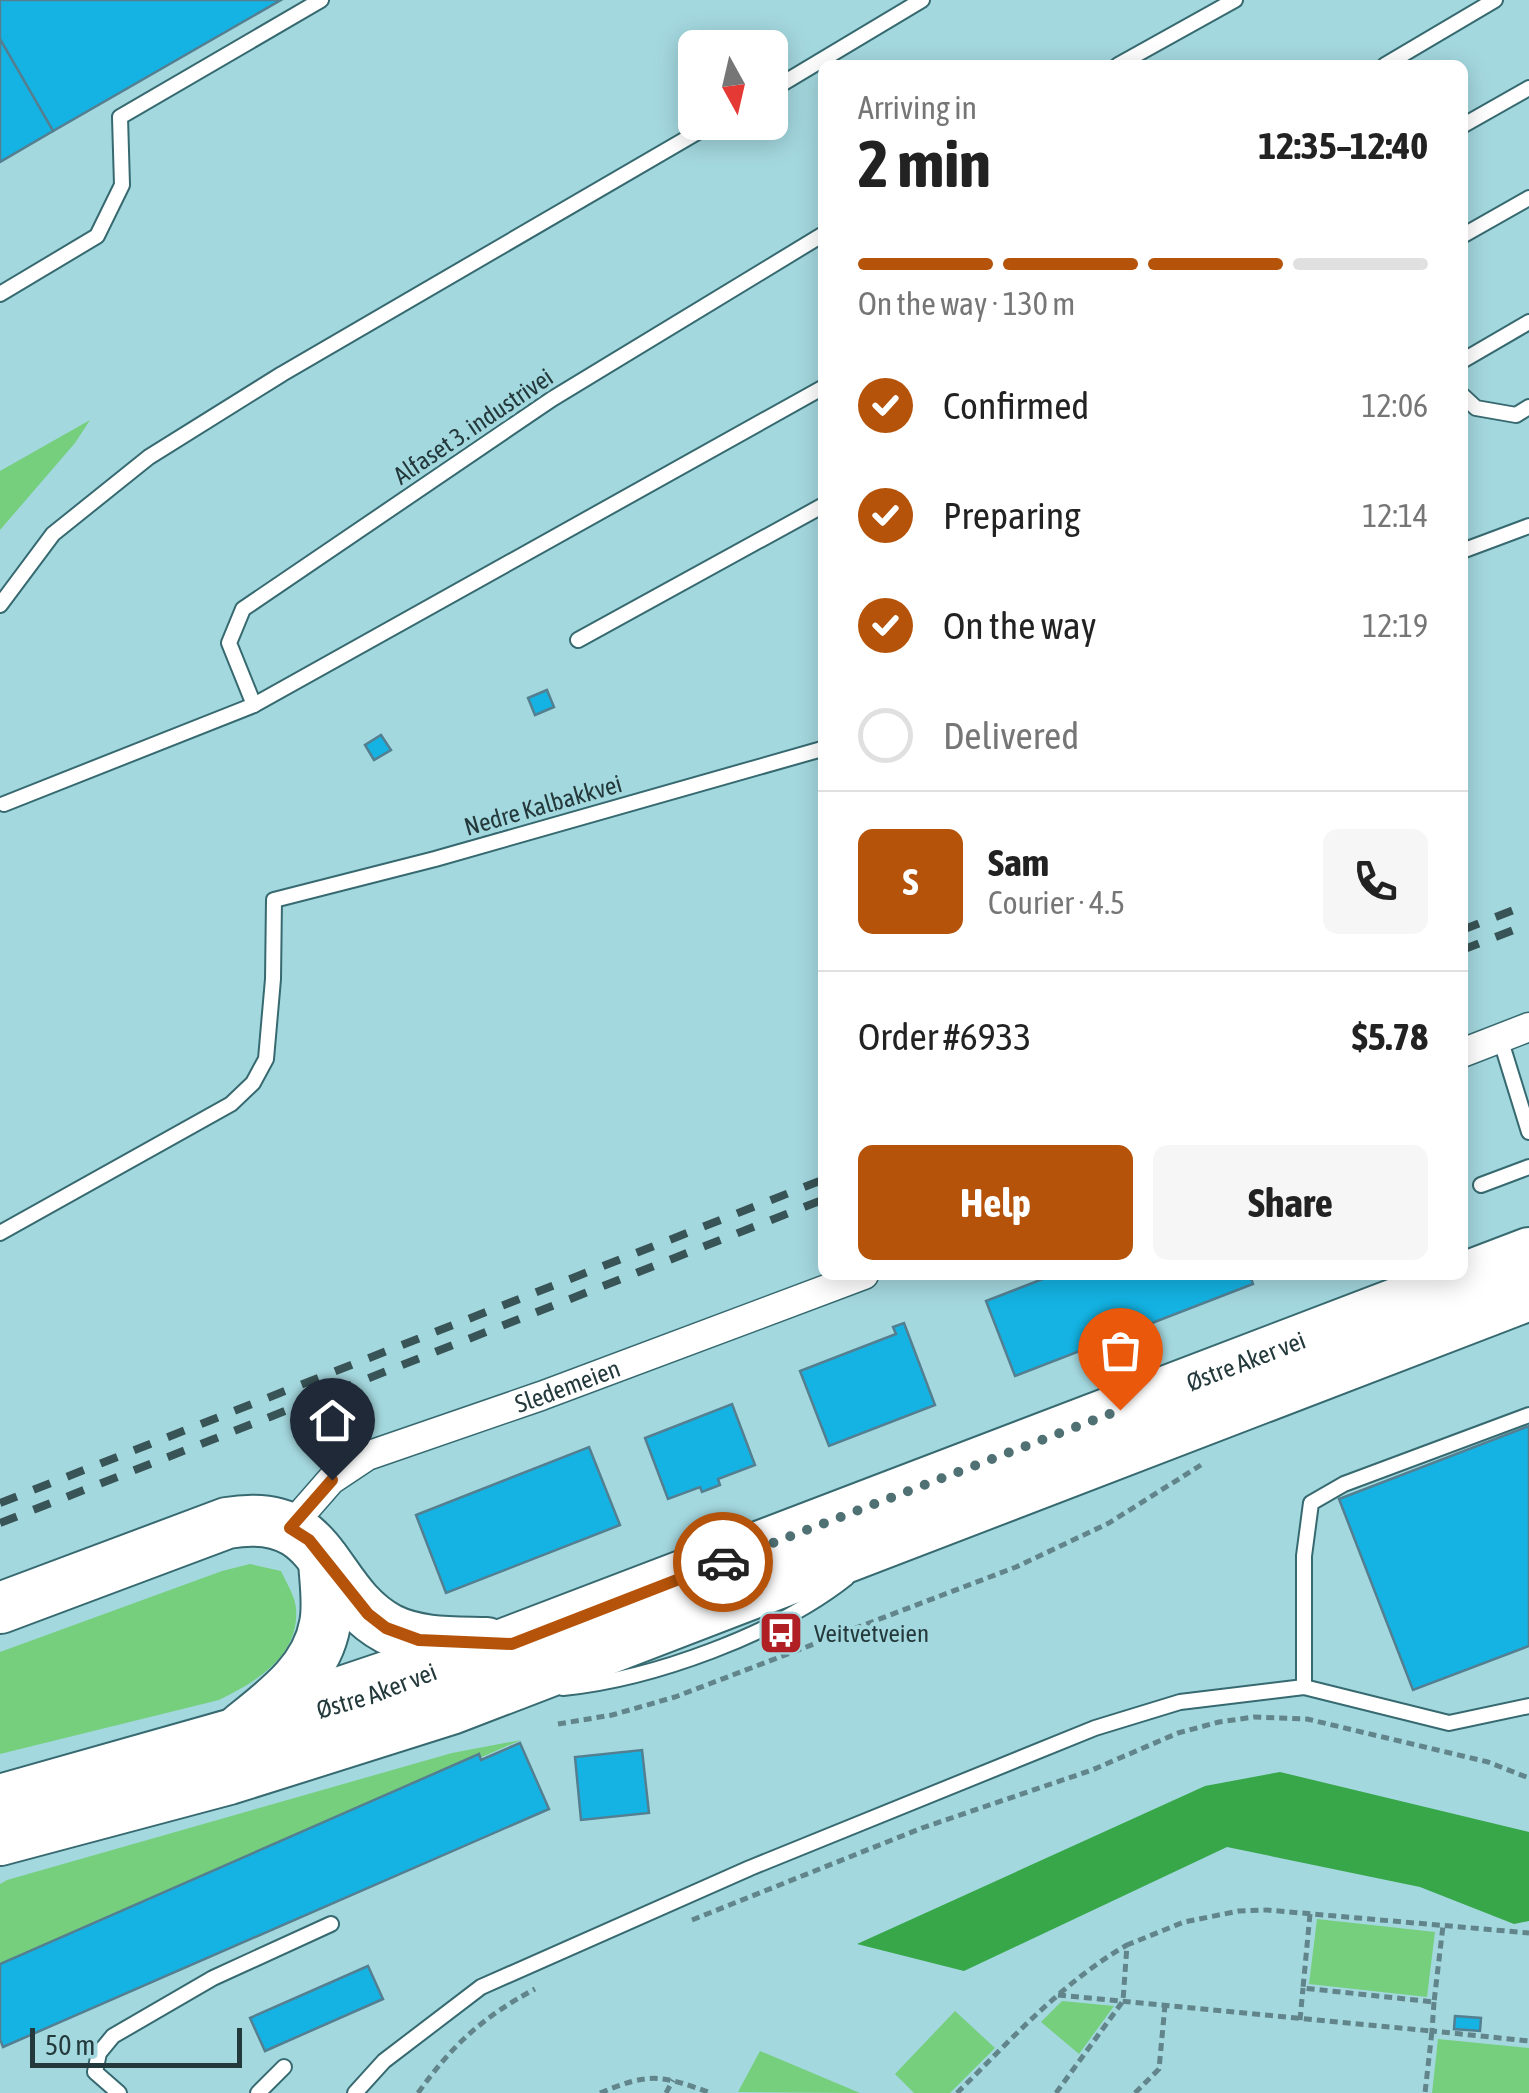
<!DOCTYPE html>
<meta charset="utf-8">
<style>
:root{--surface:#fff;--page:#f6f6f6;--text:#222;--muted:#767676;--line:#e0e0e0;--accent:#b45309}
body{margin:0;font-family:"Asap Condensed",sans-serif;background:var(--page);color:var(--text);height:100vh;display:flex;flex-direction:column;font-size:38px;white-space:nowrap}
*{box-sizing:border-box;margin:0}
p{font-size:32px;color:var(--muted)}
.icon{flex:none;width:55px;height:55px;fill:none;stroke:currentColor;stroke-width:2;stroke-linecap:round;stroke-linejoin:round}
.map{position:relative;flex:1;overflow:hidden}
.drawer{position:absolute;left:818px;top:60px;width:650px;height:1220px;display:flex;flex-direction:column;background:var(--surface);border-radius:15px;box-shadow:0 5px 25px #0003}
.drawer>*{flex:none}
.needle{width:65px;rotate:172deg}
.buttons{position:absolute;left:678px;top:30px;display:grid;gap:20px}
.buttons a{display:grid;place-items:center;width:110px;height:110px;border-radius:15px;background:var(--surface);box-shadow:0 5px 25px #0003;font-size:50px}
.scale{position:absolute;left:30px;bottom:25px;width:212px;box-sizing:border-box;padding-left:10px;border:5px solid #23393b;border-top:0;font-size:28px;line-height:35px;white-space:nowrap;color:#23393b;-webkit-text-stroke:8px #a4d8df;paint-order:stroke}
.pin{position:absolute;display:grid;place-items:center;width:85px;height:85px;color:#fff;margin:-102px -42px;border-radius:50% 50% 50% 0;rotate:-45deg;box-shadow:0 0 10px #0007}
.pin .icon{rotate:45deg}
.courier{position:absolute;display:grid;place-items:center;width:100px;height:100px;margin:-50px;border:8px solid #b45309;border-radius:50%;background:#fff;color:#222;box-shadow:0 2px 12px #0007}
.head em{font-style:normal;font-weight:700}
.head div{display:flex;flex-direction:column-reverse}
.head{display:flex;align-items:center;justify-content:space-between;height:170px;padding:0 40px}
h1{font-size:65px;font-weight:700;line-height:75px}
.bar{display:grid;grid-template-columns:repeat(4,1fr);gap:15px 10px;align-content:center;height:120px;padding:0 40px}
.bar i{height:12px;border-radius:8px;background:var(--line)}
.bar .selected{background:var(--accent)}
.bar p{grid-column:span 4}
.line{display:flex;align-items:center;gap:25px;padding:0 40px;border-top:2px solid var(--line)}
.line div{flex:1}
.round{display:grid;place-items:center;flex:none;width:105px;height:105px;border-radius:15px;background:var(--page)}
ol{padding:0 40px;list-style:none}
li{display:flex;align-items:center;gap:30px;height:110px}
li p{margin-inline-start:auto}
li .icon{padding:10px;border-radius:50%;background:var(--accent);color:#fff;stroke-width:4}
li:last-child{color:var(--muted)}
li i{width:55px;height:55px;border:5px solid var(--line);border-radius:50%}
.action{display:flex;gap:20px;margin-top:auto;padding:20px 40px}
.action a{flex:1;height:115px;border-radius:15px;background:var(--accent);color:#fff;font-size:40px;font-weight:700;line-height:115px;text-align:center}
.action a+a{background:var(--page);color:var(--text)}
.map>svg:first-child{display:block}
.green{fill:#75cf7d}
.forest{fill:#37a749}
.building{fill:#14b3e3;stroke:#547f91;stroke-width:2.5}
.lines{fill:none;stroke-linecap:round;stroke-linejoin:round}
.lane-casing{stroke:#376a70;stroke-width:18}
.street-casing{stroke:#376a70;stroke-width:31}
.highway-casing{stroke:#376a70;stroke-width:54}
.path{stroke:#61858a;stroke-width:5;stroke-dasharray:8 5;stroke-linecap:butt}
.lane{stroke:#fff;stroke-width:14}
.street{stroke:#fff;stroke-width:28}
.highway{stroke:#fff;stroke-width:50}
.rail{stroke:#395456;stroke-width:8;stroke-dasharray:18 18;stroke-linecap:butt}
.done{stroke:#507174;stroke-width:10;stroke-dasharray:0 18}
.route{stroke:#b45309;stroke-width:12}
.labels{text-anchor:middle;stroke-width:8;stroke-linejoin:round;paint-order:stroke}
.street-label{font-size:25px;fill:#23393b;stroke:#a4d8df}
.poi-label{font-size:25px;fill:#23393b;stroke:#a4d8df;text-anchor:start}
</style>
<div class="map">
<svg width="1529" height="2093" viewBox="0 0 1529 2093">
<rect width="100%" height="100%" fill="#a4d8df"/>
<g class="green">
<path d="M90 420 75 443 0 530V471Z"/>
<path d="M250 1564 281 1571C286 1582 295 1596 296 1608 300 1656 256 1682 219 1700L0 1754V1652L222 1571Z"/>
<path d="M521 1740 0 1966V1884L7 1880 452 1753Z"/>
<path d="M1317 1919 1435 1932 1427 1997 1309 1984Z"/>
<path d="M1062 2001 1114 2006 1079 2054 1041 2022Z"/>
<path d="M955 2011 995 2048 950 2093H914L895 2074Z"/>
<path d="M1438 2039 1529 2048V2093H1432Z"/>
<path d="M760 2051 860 2093 738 2092Z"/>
</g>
<path class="forest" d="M1280 1772 1529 1832V1921L1514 1924 1420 1887 1227 1847 964 1971 857 1944 1205 1786Z"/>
<g class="building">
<path d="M0 0H281L53 131 0 39Z"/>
<path d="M0 39 53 131 0 162Z"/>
<path d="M547 690 554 707 535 715 528 698Z"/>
<path d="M381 735 391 750 374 760 365 745Z"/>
<path d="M1053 1275H1250L1253 1284 1015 1376 986 1301Z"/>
<path d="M904 1323 935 1405 829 1446 800 1371 896 1334 893 1327Z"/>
<path d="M732 1404 755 1465 718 1479 720 1485 702 1492 700 1487 668 1499 645 1438Z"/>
<path d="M1529 1426V1646L1413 1690 1339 1499Z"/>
<path d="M589 1447 620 1525 446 1593 416 1515Z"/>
<path d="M520 1743 549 1809 3 2047 0 2039V1964L479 1754 481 1760Z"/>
<path d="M642 1750 649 1813 581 1820 575 1757Z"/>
<path d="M368 1966 383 1999 265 2051 250 2018Z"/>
<path d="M1455 2016 1481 2018 1480 2031 1454 2029Z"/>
</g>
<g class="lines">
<defs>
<g id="lane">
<path d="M1118 65 1235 0"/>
<path d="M1385 65 1495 0"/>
<path d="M770 91 922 0"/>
<path d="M1462 126 1529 88"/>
<path d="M1462 236 1529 198"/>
<path d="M0 294 97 236 122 185 120 117 321 0"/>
<path d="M1462 361 1529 322"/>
<path d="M1462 395 1476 408 1516 415 1529 407"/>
<path d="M1462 551 1529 526"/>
<path d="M0 605 53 534 149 457 282 374 715 122"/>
<path d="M578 640 822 506"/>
<path d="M254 705 229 643 243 609 552 399 822 235"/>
<path d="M4 804 254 705 822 388"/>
<path d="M1500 1038 1529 1132"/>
<path d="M1481 1185 1529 1167"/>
<path d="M0 1233 231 1104 253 1083 266 1059 273 979 274 900 435 859 822 749"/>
<path d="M312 1683 410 1650"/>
<path d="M1304 1687V1556L1311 1503 1344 1484 1529 1415"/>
<path d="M563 1688C653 1679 776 1634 847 1578"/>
<path d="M119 2093 95 2072 99 2053 113 2036 213 1978 331 1924"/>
<path d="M258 2093 284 2067"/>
<path d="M355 2093 384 2061 481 1987 750 1868 1095 1728 1180 1702 1304 1687 1449 1723 1529 1706"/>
</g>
<g id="street">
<path d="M1462 1053 1529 1027"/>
<path id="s1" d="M290 1527 331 1480 367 1456 541 1396 864 1275"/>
</g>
<g id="highway">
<path d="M0 1608 227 1523C330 1505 320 1592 389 1629 419 1644 454 1642 487 1643"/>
<path d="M242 1728C277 1700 317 1671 325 1624 329 1604 325 1581 324 1560"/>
<path id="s2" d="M0 1800 368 1696 1529 1253"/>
<path d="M0 1840 229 1779 451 1709 1529 1295"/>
</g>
</defs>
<use href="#lane" class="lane-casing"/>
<use href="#street" class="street-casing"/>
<use href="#highway" class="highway-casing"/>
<g class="path">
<path d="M558 1724 612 1715 675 1697 1016 1567 1109 1523 1201 1465"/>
<path d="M1310 1914 1303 1988 1434 2002 1443 1926"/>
<path d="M692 1920 922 1828 1092 1770 1178 1733 1219 1722 1254 1717 1307 1719 1488 1762 1529 1778"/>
<path d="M1058 1995 1432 2031 1425 2093"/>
<path d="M1434 2002 1432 2031 1529 2041"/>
<path d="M1300 2020 1303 1988"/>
<path d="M418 2093C453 2044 483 2017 535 1989"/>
<path d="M600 2093C651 2072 660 2075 711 2093"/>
<path d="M666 2093 673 2080"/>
<path d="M957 2093C1011 2040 1061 1983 1127 1945"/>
<path d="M1056 2093 1123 2001 1127 1945 1184 1922 1239 1911 1267 1910 1529 1933"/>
<path d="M1135 2093 1159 2069 1165 2005"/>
</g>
<use href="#lane" class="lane"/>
<use href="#street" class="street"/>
<use href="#highway" class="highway"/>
<g class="rail">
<path d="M1462 930 1529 904"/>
<path d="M1462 950 1529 924"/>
<path d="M0 1503 822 1180"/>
<path d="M0 1523 822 1200"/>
</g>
</g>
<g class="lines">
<path class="done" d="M723 1562 1120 1410"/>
<path class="route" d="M332 1480 290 1528 309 1540 368 1614 386 1628 419 1640 512 1644 723 1562"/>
</g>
<defs>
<symbol id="bus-square" viewBox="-11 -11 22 22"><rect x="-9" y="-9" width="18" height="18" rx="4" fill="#b01f23" stroke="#a4d8df"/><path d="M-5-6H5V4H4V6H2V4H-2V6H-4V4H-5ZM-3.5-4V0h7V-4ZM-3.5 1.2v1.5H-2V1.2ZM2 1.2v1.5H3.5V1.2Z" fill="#fff"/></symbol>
</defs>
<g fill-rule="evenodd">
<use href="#bus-square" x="756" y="1608" width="50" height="50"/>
</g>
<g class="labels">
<g class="street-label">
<text transform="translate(473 426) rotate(-34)" y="9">Alfaset 3. industrivei</text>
<text transform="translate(543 805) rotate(-16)" y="9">Nedre Kalbakkvei</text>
<text dy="9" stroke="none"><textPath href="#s2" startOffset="1322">Østre Aker vei</textPath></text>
<text dy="9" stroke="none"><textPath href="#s1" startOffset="318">Sledemeien</textPath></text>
<text dy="9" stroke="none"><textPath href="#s2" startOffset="392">Østre Aker vei</textPath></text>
</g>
<g class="poi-label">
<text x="814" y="1642">Veitvetveien</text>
</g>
</g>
</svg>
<div class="buttons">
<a><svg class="needle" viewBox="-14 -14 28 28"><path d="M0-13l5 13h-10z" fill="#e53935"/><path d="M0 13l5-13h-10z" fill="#767676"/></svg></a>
</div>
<div class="scale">50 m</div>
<div class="pin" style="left:1120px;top:1410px;background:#ea580c"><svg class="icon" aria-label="bag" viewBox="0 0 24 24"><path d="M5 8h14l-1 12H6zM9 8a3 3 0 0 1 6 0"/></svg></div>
<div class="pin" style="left:332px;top:1480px;background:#1f2937"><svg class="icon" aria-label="home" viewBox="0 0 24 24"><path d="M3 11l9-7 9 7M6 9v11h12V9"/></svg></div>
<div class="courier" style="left:723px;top:1562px"><svg class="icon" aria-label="car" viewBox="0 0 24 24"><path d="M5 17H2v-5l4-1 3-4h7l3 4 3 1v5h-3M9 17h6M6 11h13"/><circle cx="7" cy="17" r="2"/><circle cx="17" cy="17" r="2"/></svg></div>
<section class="drawer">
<div class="head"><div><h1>2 min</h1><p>Arriving in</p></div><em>12:35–12:40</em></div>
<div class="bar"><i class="selected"></i><i class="selected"></i><i class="selected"></i><i></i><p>On the way · 130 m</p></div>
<ol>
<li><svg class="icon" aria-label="check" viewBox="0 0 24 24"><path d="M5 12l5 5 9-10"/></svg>Confirmed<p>12:06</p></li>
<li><svg class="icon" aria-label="check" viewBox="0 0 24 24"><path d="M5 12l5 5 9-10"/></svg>Preparing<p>12:14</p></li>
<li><svg class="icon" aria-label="check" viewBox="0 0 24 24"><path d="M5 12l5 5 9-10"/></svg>On the way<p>12:19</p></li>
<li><i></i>Delivered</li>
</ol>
<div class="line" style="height:180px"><b class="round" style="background:var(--accent);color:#fff">S</b><div><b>Sam</b><p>Courier · 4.5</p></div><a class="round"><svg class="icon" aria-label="phone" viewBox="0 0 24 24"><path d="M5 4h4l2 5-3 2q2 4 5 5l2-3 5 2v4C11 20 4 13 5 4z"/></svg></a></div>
<div class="line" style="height:130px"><div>Order #6933</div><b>$5.78</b></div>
<div class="action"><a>Help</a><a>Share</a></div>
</section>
</div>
